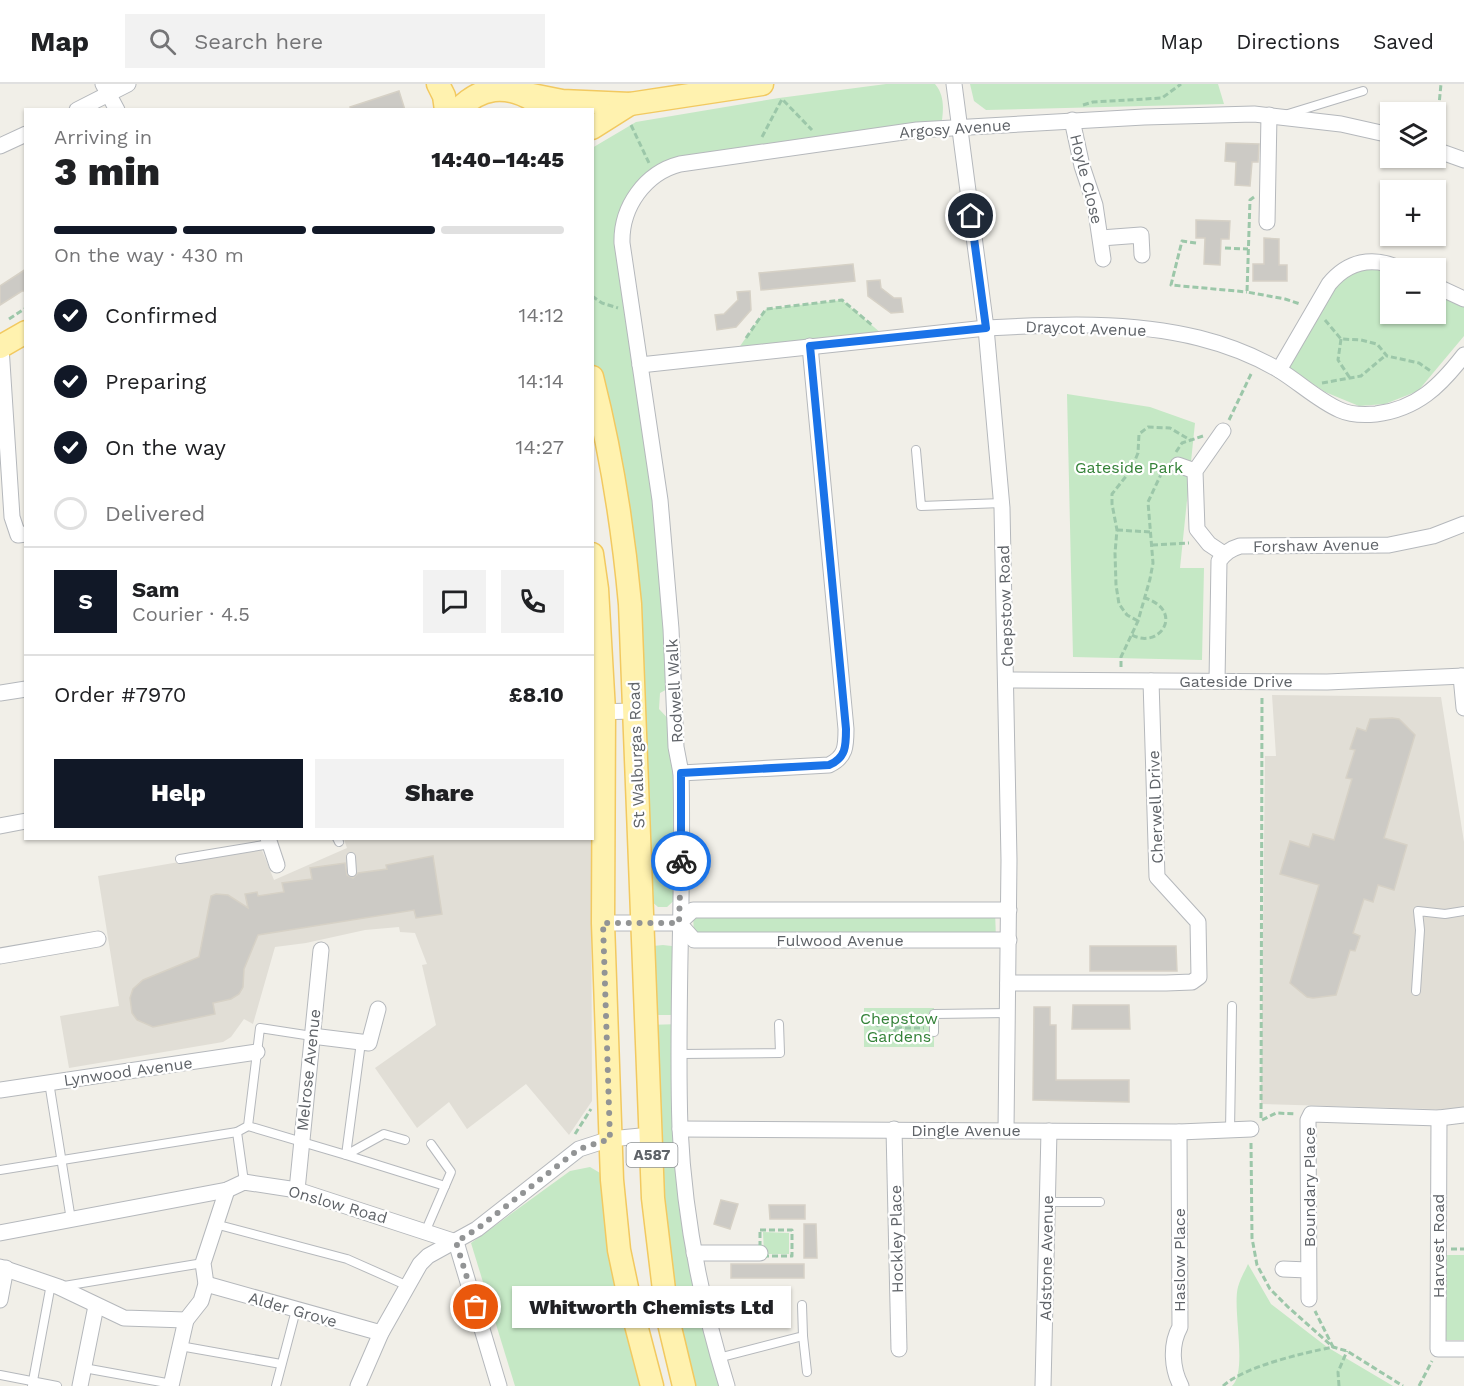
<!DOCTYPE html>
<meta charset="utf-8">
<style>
:root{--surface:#fff;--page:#f2f2f2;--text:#202124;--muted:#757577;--line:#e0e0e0;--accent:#111827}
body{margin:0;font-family:"Work Sans",sans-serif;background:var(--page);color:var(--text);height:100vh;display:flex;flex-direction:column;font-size:22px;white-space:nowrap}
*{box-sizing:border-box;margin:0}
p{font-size:20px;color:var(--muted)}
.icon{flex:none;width:33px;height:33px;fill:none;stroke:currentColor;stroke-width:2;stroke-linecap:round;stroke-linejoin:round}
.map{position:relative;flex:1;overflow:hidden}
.drawer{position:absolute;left:24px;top:24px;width:570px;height:732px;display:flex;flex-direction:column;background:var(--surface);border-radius:0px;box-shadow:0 2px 4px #0004}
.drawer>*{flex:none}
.buttons{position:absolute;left:1380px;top:18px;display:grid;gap:12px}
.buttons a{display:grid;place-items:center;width:66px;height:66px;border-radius:0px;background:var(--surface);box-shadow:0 2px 4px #0004;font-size:30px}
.pin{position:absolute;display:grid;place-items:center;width:51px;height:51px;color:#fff;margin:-26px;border:3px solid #fff;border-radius:50%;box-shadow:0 2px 6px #0007}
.courier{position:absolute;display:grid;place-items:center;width:60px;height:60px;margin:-30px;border:4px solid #1a73e8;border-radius:50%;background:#fff;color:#222;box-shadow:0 2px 8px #0007}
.bubble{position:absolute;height:42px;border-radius:0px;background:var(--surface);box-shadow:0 2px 4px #0004;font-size:20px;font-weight:800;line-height:42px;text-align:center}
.summary em{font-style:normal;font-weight:800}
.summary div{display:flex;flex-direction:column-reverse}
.summary{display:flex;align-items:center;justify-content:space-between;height:102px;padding:0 30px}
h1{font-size:39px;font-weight:800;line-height:45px}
.bar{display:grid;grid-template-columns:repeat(4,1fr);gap:9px 6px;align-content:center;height:72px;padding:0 30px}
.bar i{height:8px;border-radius:4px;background:var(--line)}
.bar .current{background:var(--accent)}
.bar p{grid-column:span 4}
.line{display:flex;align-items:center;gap:15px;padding:0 30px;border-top:2px solid var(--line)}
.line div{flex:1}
.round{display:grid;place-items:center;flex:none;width:63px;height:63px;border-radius:0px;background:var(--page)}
ol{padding:0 30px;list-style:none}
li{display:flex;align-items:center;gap:18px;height:66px}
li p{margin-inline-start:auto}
li .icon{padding:6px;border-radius:50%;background:var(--accent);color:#fff;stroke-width:4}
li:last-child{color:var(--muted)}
li i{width:33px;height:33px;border:3px solid var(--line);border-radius:50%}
.action{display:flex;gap:12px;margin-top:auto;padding:12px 30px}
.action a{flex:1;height:69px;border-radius:0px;background:var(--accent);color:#fff;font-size:24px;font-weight:800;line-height:69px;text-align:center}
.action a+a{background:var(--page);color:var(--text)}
header{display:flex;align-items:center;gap:36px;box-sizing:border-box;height:84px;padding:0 30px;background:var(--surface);border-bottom:2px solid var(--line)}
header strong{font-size:28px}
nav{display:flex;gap:33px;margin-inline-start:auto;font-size:21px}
.search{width:420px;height:54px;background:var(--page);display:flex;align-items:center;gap:15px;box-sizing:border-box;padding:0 21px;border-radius:0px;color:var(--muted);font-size:22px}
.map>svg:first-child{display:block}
.education{fill:#e1ded6}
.green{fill:#c5e8c5}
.building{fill:#cccac5;stroke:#d6d1c6;stroke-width:1.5}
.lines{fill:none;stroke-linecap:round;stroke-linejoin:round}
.lane-casing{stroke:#b5b8bc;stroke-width:10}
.street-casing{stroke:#b5b8bc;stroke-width:17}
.primary-casing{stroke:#f2c960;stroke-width:25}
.path{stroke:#9cc7a9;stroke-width:3;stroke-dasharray:6 3;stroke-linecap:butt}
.lane{stroke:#fff;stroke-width:8}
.street{stroke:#fff;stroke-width:15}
.primary{stroke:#fff2af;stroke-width:22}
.done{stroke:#929495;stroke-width:6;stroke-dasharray:0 10.8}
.route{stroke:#1a73e8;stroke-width:8}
.labels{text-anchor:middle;stroke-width:4.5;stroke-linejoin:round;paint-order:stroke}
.shield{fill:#fff;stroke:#8f9295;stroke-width:1.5}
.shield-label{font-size:15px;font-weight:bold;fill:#5f6368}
.street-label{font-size:16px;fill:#5f6368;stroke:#fff}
.park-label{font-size:16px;fill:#348238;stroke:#fff}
</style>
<header>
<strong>Map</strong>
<div class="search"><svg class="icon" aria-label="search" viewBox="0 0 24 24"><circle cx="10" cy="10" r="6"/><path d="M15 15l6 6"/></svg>Search here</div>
<nav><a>Map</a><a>Directions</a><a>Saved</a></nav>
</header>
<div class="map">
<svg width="1464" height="1302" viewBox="0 0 1464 1302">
<rect width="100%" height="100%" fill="#f1efe8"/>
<g class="education">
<path d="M1272 611 1441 613 1464 758V1026L1261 1020 1265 672H1276Z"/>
<path d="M344 755H591L592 1017 569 1051 526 1000 467 1045 449 1018 417 1044 375 984 436 941 422 881 427 880 415 849 400 848 399 843 365 846 306 859 275 863 253 940 244 935 231 953 223 958 69 984 60 932 119 922 98 792 261 764 274 796 347 764Z"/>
</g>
<g class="green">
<path d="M886 0H935C946 13 943 28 941 44L656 90 622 148 642 292 671 603 660 609 659 625 675 642 680 811 667 823H658L643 810 633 572 593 293 592 64 636 38 779 14Z"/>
<path d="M970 0H1218L1224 20 986 26 974 17Z"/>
<path d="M1362 183 1390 185V230H1436V207L1464 221V252L1418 307 1385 320 1359 322 1325 308 1288 283 1340 194Z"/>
<path d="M842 216 881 249 738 265 766 225Z"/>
<path d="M1067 310 1150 323 1195 339 1180 484H1204L1202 576 1073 573Z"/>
<path d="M693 826H995L996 856H694Z"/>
<path d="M663 861 680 863 681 931H647L653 862Z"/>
<rect x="864" y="924" width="70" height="39"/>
<path d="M681 940 689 1133 727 1302H684L674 1264 647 941Z"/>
<path d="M590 1083 612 1096 652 1302H515L471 1159 570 1087Z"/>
<path d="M763 1148 789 1149V1170H764Z"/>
<rect x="1445" y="1171" width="19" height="85"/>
<path d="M1248 1180 1271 1220 1327 1263 1393 1302H1232C1248 1287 1232 1225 1238 1203 1240 1195 1245 1187 1248 1180Z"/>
</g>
<g class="building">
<path d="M399 7 405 26H351L350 23Z"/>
<path d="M1226 59 1259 60 1258 78H1252L1250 102 1235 101 1236 78 1225 77Z"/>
<path d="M1196 136 1230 137 1229 155H1221L1220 181 1204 180 1205 154H1196Z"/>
<path d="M1264 154 1279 155V181H1287V197H1253V180H1264Z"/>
<path d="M853 180 855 197 761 206 759 189Z"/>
<path d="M26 185V207H22L0 221V202Z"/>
<path d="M880 196 881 204 894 214H901L903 228 891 229 868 212 867 197Z"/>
<path d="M750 207 751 226 736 243 717 246 715 231 724 230 738 216 737 208Z"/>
<path d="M1392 634 1399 635 1415 651 1384 754 1407 761 1394 806 1378 801 1373 818 1364 815 1353 849 1360 852 1355 867 1350 866 1336 911 1313 914 1307 913 1290 899 1319 801 1280 790 1290 757 1309 763 1313 750 1334 756 1352 695 1346 694 1355 666 1350 665 1357 644 1366 647 1370 635Z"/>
<path d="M433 772 442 830 416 834 414 826 258 851 244 885 243 903 239 910 231 915 213 919 215 930 153 943 137 936 132 929 130 914 133 905 143 896 199 873 211 812 216 810 228 811 248 824 245 810 257 808 258 812 284 808 282 799 312 795 310 784 345 779 347 791 353 794 358 789 387 785 386 781Z"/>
<path d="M1090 862H1176L1177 887H1090Z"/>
<path d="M1073 921H1129L1130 945H1072Z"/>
<path d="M1034 923H1050V941H1056V996H1129V1018L1033 1016Z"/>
<path d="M721 1116 738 1120 730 1145 714 1140Z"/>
<path d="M769 1121H805V1135H770Z"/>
<path d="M804 1140H816L817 1174H804Z"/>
<rect x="731" y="1180" width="73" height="14"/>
</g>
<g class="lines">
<defs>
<g id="lane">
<path d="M1288 30 1363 7"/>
<path d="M916 366 921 422 1002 419"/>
<path d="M337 754 339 758"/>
<path d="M351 773 352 788"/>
<path d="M180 775 270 760"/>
<path d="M1416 907 1420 846 1418 827 1445 830 1464 827"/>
<path d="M934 948V930L1008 929"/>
<path d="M361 958 346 1071 445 1102 426 1146"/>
<path d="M680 970 780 969 779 940"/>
<path d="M49 998 71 1136"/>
<path d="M248 1042 346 1071 384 1050 405 1056"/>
<path d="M1230 1047 1232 922"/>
<path d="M431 1060 451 1088 445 1102"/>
<path d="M0 1086 237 1048"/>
<path d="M244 1098 237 1048 248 1042 260 944 312 952"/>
<path d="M1047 1118H1100"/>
<path d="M215 1140 347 1175 408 1202"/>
<path d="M64 1202 203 1179"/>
<path d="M803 1252 807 1288"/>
<path d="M180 1262 281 1280"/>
<path d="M718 1274 803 1252 802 1221"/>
<path d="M84 1284 172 1300"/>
<path d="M0 1291 57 1302"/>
<path d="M32 1302 51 1200"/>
<path d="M276 1302 296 1226"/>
</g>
<g id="street">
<path d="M103 0 117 26"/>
<path d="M954 0 986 244 1002 424 1009 776 1006 1046"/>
<path d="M77 26 128 0"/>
<path d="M1072 36 1082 82 1095 121 1103 175"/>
<path d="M0 62 26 50"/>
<path d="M1436 66 1464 76"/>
<path d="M1267 138 1269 31"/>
<path d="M1101 154 1141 151 1142 171"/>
<path d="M1436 202 1464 215"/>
<path d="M1 263 12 433 18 451 26 450"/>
<path d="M640 281 986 244C1057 240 1130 237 1199 254 1227 261 1255 272 1279 286 1300 299 1319 317 1340 326 1351 331 1365 331 1376 330 1417 325 1440 302 1464 271"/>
<path d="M1279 286 1329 200C1348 177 1372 172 1399 184"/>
<path d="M1223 347 1195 387 1197 445 1209 460 1224 470"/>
<path d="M1178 381 1195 387"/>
<path d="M1461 592 1464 624"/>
<path d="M1007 596 1327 598 1464 592"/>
<path d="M1217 597 1219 477C1225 469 1230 465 1240 462L1389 461 1433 452 1464 440"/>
<path d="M0 609 26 605"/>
<path d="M592 628 635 627"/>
<path d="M681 689 829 681C846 673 846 662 846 645L810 262"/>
<path d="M0 742 26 737"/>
<path d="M268 754 277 781"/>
<path d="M603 839H679L693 826H1009"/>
<path d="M679 839 694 856H1009"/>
<path d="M0 872 98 855"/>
<path d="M1008 899H1166L1192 898 1199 893 1198 838 1157 793 1151 597"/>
<path d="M312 952 369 959 378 925"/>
<path d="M0 1006 257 968"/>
<path d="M1439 1034 1438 1265H1464"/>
<path d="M680 1045 1179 1048 1251 1045"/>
<path d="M894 1045 899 1265"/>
<path d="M1179 1048 1180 1243C1170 1261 1172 1285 1181 1302"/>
<path d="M297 1106 321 866"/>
<path d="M0 1149 227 1106 244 1098 297 1106 456 1158"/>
<path d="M456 1158 499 1302"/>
<path d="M694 1169H760"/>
<path d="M0 1183 59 1203 124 1234 186 1236 201 1217 206 1200 203 1179 227 1106"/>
<path d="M1283 1185 1308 1186"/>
<path d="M206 1200 381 1249"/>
<path d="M1309 1215 1308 1036 1311 1030 1439 1034 1464 1031"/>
<path d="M0 1216 6 1184"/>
<path d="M80 1302 96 1222"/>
<path d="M171 1302 186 1236"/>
<path d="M358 1302 381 1249 420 1180 428 1172 477 1145 579 1065 610 1055 651 1051"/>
<path d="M727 1302C701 1218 684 1132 680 1044 676 926 684 807 681 689L676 663 671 545 660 416 622 159C621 123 645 89 680 80L917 46 1144 33 1254 30 1341 40 1390 51"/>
<path d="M1043 1302 1049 1047"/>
</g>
<g id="primary">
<path d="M438 0 444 12 446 26"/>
<path d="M522 9 562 17 630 20 762 0"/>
<path d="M458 26C481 2 506 0 533 16"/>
<path d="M592 44 630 20"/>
<path d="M0 263 26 248"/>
<path d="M592 293C611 368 623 443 630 520L653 1114 667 1231 684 1302"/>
<path d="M592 470 597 505 604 627 603 839 612 1096 619 1166 630 1218 652 1302"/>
</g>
</defs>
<use href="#lane" class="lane-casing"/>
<use href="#street" class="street-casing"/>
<use href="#primary" class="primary-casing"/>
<g class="path">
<path d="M1083 21 1093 18 1162 14 1181 0"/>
<path d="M631 41 649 79"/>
<path d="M1436 52 1441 0"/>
<path d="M762 53 782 15 812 46"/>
<path d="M1254 113 1250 116 1247 208 1285 215 1300 220"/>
<path d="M1196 159 1182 157 1171 201 1247 208"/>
<path d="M1225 164 1248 165"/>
<path d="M592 212 602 219 618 224"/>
<path d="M9 235 26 224"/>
<path d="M1325 236 1341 255 1361 256 1377 260 1387 272 1419 279 1432 288"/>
<path d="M746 254 766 225 842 216 873 242"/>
<path d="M1341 255 1338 276 1350 294"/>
<path d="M1322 299 1361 292 1386 271"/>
<path d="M1229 336 1252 288"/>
<path d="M1176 368 1182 359 1203 352"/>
<path d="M1117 446 1151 448"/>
<path d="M1152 461 1189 459"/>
<path d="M1138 537 1127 531 1119 520 1116 501 1115 469 1117 446 1112 420V410L1131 386 1138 369 1139 350 1148 343 1170 344 1190 356"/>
<path d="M1132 551C1160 566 1185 527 1145 514"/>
<path d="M1121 583V573L1138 537 1150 495 1153 479 1148 418 1163 386"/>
<circle cx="887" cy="942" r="9"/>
<path d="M896 944H924"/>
<path d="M1261 1034 1262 611"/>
<path d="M1262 1036 1276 1029 1296 1030"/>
<path d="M575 1050 591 1025"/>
<path d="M1251 1059 1252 1154 1257 1181 1270 1205 1288 1223 1333 1263 1347 1267 1403 1302"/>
<rect x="760" y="1146" width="32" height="26"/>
<path d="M1451 1165H1464"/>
<path d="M1223 1302C1245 1282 1304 1269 1333 1263L1315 1227"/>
<path d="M1339 1302 1338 1288 1347 1267"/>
<path d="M1419 1302 1432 1277"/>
</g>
<use href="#lane" class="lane"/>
<use href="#street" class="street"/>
<use href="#primary" class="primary"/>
</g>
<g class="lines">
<path class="done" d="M476 1223 456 1158 477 1145 579 1065 610 1055 603 839H679L681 777"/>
<path class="route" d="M681 777V689L829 681C846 674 846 662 846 645L810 262 986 244 971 132"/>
</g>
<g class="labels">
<rect class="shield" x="626.5" y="1059" width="51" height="24" rx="4.5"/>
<g class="shield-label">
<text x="652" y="1076">A587</text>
</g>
<g class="street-label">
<text transform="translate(955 44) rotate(-4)" y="6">Argosy Avenue</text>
<text transform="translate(1087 95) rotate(76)" y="6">Hoyle Close</text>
<text transform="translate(1086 244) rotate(2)" y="6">Draycot Avenue</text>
<text transform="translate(1316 461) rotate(-1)" y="6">Forshaw Avenue</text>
<text transform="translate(1005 522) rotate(-92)" y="6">Chepstow Road</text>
<text x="1236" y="603">Gateside Drive</text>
<text transform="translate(674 607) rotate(-93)" y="6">Rodwell Walk</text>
<text transform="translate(636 671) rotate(-92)" y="6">St Walburgas Road</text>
<text transform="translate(1155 723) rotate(-92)" y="6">Cherwell Drive</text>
<text x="840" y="862">Fulwood Avenue</text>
<text transform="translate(308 986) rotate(-84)" y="6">Melrose Avenue</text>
<text transform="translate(128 987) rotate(-8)" y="6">Lynwood Avenue</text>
<text x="966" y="1052">Dingle Avenue</text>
<text transform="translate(1309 1103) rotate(-90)" y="6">Boundary Place</text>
<text transform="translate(338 1120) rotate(16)" y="6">Onslow Road</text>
<text transform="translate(896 1155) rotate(-91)" y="6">Hockley Place</text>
<text transform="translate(1438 1162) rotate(-90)" y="6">Harvest Road</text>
<text transform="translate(1046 1174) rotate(-89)" y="6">Adstone Avenue</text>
<text transform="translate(1179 1176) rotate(-90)" y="6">Haslow Place</text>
<text transform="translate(293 1225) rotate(16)" y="6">Alder Grove</text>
</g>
<g class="park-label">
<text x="1129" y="389">Gateside Park</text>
<text x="899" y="940">Chepstow<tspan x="899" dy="18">Gardens</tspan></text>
</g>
</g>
</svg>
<div class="buttons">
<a><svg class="icon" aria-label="layers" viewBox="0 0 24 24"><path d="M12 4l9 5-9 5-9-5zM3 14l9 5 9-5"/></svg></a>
<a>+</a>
<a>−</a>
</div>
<div class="pin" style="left:476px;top:1223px;background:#ea580c"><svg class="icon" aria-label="bag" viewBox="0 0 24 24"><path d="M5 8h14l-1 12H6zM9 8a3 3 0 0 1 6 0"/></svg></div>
<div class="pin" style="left:971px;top:132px;background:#1f2937"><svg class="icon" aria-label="home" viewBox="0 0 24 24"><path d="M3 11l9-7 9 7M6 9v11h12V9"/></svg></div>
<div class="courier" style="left:681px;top:777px"><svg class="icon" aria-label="bike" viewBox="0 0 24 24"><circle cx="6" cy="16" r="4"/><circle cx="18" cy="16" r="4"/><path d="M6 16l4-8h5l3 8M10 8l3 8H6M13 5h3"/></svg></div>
<div class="bubble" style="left:512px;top:1202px;width:279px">Whitworth Chemists Ltd</div>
<section class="drawer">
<div class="summary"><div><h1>3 min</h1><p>Arriving in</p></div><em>14:40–14:45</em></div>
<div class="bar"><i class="current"></i><i class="current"></i><i class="current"></i><i></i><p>On the way · 430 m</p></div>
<ol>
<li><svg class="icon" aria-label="check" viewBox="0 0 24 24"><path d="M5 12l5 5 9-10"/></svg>Confirmed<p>14:12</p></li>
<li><svg class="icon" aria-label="check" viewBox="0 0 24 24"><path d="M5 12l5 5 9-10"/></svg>Preparing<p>14:14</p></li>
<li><svg class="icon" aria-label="check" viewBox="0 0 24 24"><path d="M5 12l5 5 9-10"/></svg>On the way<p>14:27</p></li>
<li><i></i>Delivered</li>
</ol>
<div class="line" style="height:108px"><b class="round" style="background:var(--accent);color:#fff">S</b><div><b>Sam</b><p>Courier · 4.5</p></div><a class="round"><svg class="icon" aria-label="chat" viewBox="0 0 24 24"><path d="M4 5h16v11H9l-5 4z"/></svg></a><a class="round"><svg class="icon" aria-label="phone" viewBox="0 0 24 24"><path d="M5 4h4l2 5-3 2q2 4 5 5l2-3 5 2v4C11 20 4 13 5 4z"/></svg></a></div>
<div class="line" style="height:78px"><div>Order #7970</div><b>£8.10</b></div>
<div class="action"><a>Help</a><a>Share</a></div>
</section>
</div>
